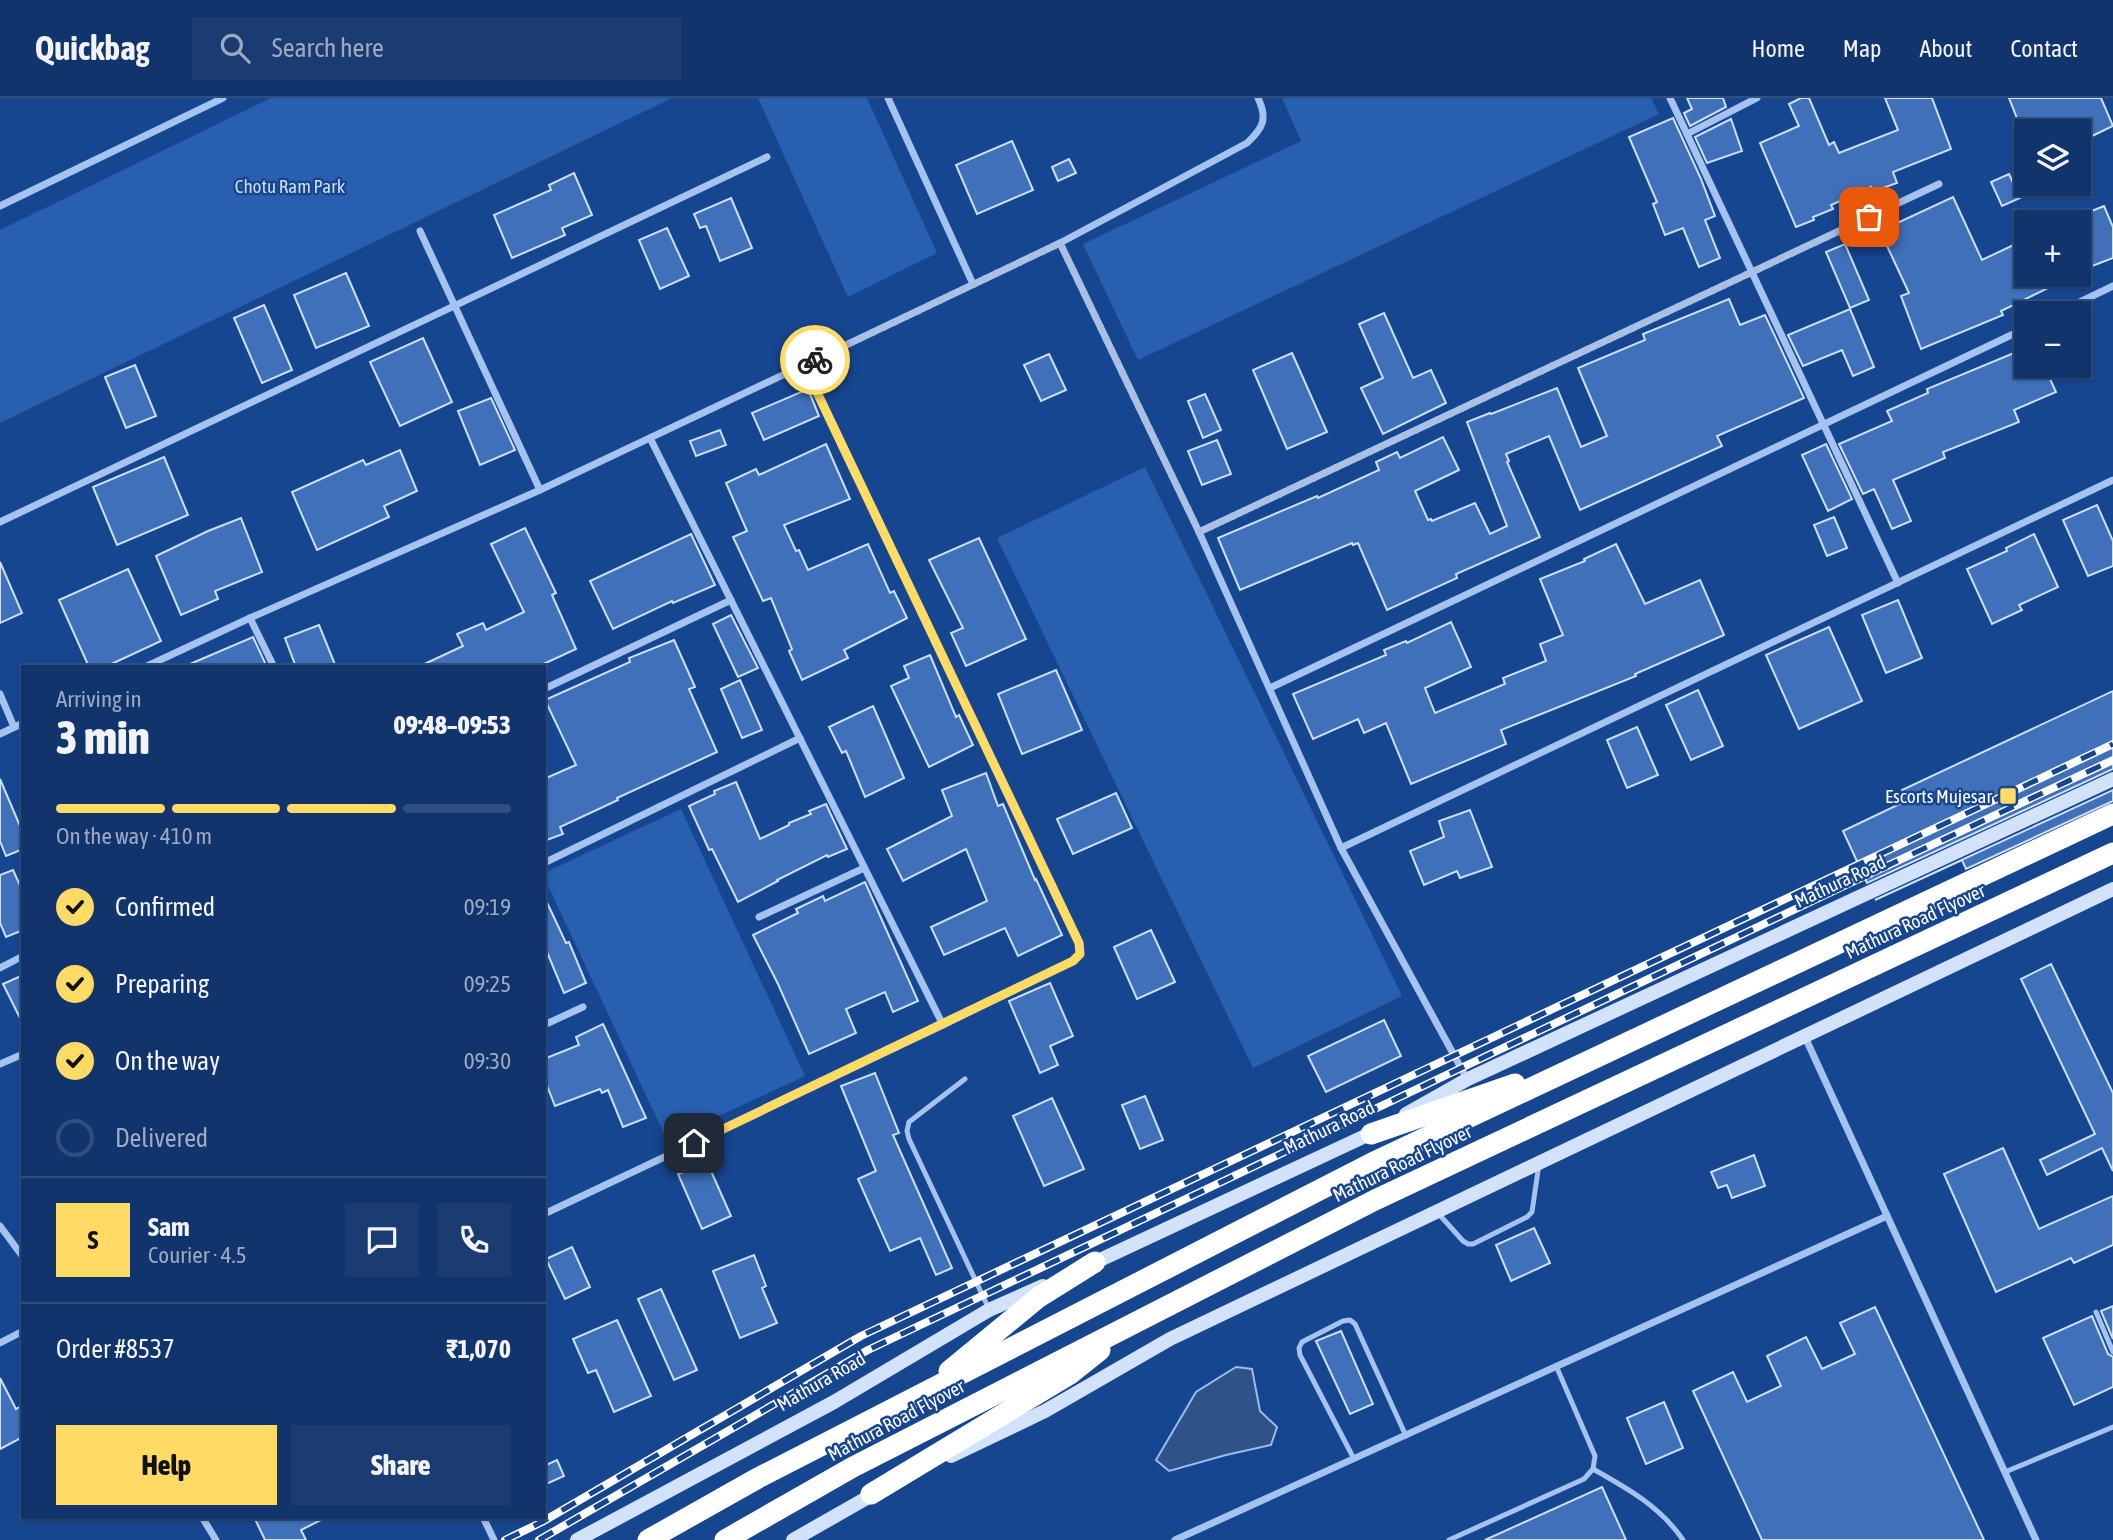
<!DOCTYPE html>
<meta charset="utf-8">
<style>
:root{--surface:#11346d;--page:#1a3c72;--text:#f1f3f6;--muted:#9caac2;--line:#304f80;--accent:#ffda64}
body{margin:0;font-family:"Asap Condensed",sans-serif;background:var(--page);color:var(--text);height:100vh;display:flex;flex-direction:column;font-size:26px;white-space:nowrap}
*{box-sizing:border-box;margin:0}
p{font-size:23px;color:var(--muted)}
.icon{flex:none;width:38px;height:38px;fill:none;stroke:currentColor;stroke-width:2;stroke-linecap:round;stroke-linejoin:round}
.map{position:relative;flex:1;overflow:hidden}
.details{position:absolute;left:21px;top:567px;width:525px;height:854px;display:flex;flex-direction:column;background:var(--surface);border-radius:0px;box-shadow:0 2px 5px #0004,0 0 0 2px var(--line)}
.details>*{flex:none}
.fabs{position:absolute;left:2014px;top:21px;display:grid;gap:14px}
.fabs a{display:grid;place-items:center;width:77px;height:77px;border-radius:0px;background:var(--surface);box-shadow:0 2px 5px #0004,0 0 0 2px var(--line);font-size:35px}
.pin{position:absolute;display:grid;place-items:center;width:60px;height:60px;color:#fff;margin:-30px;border-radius:14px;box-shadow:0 4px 10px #0006}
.courier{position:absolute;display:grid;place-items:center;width:70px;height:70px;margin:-35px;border:5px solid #ffda64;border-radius:50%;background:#fff;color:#222;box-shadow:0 2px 9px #0007}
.headline em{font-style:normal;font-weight:800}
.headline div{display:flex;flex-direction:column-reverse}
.headline{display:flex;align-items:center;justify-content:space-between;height:119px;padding:0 35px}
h1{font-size:46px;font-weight:800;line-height:52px}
.bar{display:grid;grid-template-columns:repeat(4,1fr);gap:10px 7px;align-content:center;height:84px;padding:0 35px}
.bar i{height:9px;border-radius:5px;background:var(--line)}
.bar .current{background:var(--accent)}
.bar p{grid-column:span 4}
.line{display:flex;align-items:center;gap:18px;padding:0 35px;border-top:2px solid var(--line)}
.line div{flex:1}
.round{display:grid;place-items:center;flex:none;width:74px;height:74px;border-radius:0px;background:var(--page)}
ol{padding:0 35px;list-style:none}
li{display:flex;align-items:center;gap:21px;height:77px}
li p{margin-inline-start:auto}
li .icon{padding:7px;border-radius:50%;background:var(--accent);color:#111;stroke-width:4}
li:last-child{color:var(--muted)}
li i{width:38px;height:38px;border:4px solid var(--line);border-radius:50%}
.primary-button{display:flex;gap:14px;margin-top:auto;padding:14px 35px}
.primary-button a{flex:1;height:80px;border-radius:0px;background:var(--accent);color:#111;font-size:28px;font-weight:800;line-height:80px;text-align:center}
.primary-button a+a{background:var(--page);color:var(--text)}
header{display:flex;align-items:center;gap:42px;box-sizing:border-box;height:98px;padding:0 35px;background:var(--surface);border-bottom:2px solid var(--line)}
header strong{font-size:33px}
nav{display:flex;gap:38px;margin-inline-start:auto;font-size:24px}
.search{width:490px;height:63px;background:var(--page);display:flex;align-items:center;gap:18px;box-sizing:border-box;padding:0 24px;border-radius:0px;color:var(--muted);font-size:26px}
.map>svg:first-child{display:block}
.green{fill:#295faf}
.water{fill:#2f5289;stroke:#97bdf2;stroke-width:2}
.building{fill:#3f70b9;stroke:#ccdffb;stroke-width:2}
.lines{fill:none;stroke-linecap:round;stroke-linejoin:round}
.lane{stroke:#a5c3f0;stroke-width:5}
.street{stroke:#a5c3f0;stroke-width:7}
.secondary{stroke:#d3e2fb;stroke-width:14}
.highway{stroke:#fff;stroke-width:21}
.rail-casing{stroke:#fff;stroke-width:8}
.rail{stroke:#174691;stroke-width:5;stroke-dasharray:16;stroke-linecap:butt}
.done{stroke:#aebed8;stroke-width:7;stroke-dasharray:0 12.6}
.route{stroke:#ffda64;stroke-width:9}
.poi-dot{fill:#ffda64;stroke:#174691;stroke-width:2.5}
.labels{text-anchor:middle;stroke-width:5;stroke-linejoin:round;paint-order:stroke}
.park-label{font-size:19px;fill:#ccdffb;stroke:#174691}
.poi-label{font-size:19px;fill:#fff;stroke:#174691;text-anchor:end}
.street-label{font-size:19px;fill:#fff;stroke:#174691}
</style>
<header>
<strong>Quickbag</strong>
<div class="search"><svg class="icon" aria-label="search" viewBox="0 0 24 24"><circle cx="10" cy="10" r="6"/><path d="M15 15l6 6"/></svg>Search here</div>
<nav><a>Home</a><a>Map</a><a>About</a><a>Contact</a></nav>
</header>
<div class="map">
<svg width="2113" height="1442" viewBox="0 0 2113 1442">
<rect width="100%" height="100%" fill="#174691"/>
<g class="green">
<path d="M271 0H672L0 325V132Z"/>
<path d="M758 0H867L937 155 848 199Z"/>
<path d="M1282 0H1651L1659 16 1138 262 1083 146 1301 43Z"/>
<path d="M1145 369 1402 898 1253 970 997 440Z"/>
<path d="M681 711 805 978 667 1042 544 779V775Z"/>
</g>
<path class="water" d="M1236 1269 1252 1271 1260 1313 1277 1329 1271 1347 1226 1357 1169 1373 1156 1362 1196 1294Z"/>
<g class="building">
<path d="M1687 0H1723L1726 9 1690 28 1684 15 1692 11Z"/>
<path d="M1801 0H1809L1829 47 1834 44 1839 55 1898 32 1885 0H1932L1951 51 1893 74 1897 85 1872 94 1871 89 1831 107 1833 111 1813 119 1814 122 1796 129 1760 45 1799 28 1789 6Z"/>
<path d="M2009 0H2101L2113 28 2092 38 2084 33H2022Z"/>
<path d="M1673 20 1701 81 1715 118 1705 122 1720 160 1699 169 1683 130 1665 137 1653 106 1657 104 1629 39Z"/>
<path d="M1731 21 1742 53 1707 65 1695 39Z"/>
<path d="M1012 43 1033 92 977 116 956 67Z"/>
<path d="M1069 61 1076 75 1058 83 1052 69Z"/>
<path d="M574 75 592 117 562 130 565 137 512 160 494 117 551 92 549 87Z"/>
<path d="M2009 76 2020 100 2002 108 1991 84Z"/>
<path d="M1953 99 1982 162 2026 141V177H2047L2052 188 2001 213 2003 217 1921 251 1901 198 1909 195 1880 133Z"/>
<path d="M731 100 752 150 720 163 706 128 700 130 694 116Z"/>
<path d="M2104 108 2113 129V160L2079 173V118Z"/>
<path d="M667 130 689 178 660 191 639 142Z"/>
<path d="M1845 146 1869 202 1850 210 1826 154Z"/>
<path d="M346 175 369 228 316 250 294 197Z"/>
<path d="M1729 201 1740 227 1765 217 1804 300 1717 338 1722 348 1580 412 1549 338 1506 356 1509 363 1507 364 1540 439 1456 476 1457 480 1387 512 1358 445 1353 447 1352 445 1240 492 1218 440 1317 398 1318 400 1379 372 1376 364 1397 354 1400 360 1443 339 1459 372 1415 393 1428 422 1431 421 1432 423 1475 405 1490 436 1507 428 1467 324 1490 315 1491 316 1557 290 1581 349 1607 338 1578 270 1645 242 1643 236Z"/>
<path d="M264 207 292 272 262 285 234 220Z"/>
<path d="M1850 211 1874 269 1853 278 1842 252 1803 268 1788 237Z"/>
<path d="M1384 215 1413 280 1431 272 1446 305 1383 336 1361 290 1383 280 1359 226Z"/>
<path d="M423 240 452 304 400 328 370 264Z"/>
<path d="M2026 250V268H2044L2056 294 2014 312 2019 324 1943 354 1945 360 1893 382 1911 423 1892 431 1874 391 1863 396 1839 346 1892 323 1887 313 1928 295 1927 291Z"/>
<path d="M1292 255 1327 334 1287 351 1253 272Z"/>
<path d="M1049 256 1066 292 1041 303 1024 267Z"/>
<path d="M135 267 156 318 126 330 105 279Z"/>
<path d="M808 291 819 318 764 342 752 315Z"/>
<path d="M1205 296 1221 332 1203 340 1188 303Z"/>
<path d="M491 300 515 352 480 367 458 313Z"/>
<path d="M720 332 726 347 696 358 690 343Z"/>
<path d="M1217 342 1231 376 1202 387 1188 353Z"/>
<path d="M826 346 850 401 784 427 796 453 799 452 808 472 868 446 890 495 894 493 907 520 844 552 848 560 802 582 789 553 792 551 771 500 763 503 733 439 747 433 726 385 756 371 759 377Z"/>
<path d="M1826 346 1852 401 1828 413 1802 357Z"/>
<path d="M400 352 417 393 384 408 389 419 317 452 292 394 363 362 366 367Z"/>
<path d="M164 359 188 417 117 447 93 389Z"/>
<path d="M2097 407 2113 443V468L2088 478 2063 422Z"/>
<path d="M1834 419 1847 450 1827 458 1814 427Z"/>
<path d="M241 420 262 474 215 493 218 501 181 517 156 458 208 433Z"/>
<path d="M525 430 556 495 552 497 576 551 537 569H418L463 548 457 536 483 525 486 532 524 514 491 446Z"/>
<path d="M691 436 715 487 673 505 672 503 613 531 590 483Z"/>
<path d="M2034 436 2058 489 2019 507 2022 512 1992 526 1967 471 2007 453 2006 450Z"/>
<path d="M979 440 1026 541 966 568 951 535 963 530 929 462Z"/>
<path d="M1616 446 1645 506 1700 482 1724 537 1635 576 1636 578 1501 632 1506 646 1411 686 1386 625 1364 635 1358 621 1313 641 1293 596 1386 557 1384 552 1406 543 1407 545 1451 524 1471 569 1425 590 1435 615 1505 586 1503 580 1546 563 1540 546 1563 537 1540 481 1585 463 1584 461Z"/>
<path d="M0 464 22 515 0 525Z"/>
<path d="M128 471 161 543 105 569H89L59 502Z"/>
<path d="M1898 502 1922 560 1886 575 1862 517Z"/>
<path d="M731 517 758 570 738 579 713 526Z"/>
<path d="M319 527 336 569H296L285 540Z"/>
<path d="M1829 529 1862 603 1799 631 1766 557Z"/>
<path d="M253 539 267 569H183Z"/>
<path d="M674 542 695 589 689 591 717 654 617 700 618 702 560 729 563 736 544 743V681L576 667 545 602 630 564 629 560Z"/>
<path d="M930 557 956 619 959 617 973 647 929 669 891 588 909 580 904 568Z"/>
<path d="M1056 572 1082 632 1022 656 998 596Z"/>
<path d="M740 582 762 632 742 640 721 591Z"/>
<path d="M1698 592 1723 648 1691 662 1666 607Z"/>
<path d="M2113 593V671L1867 785 1843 733 1906 703 1902 692Z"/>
<path d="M873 608 904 680 865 699 846 653 842 655 829 629Z"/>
<path d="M1637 629 1658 677 1627 690 1607 642Z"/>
<path d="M986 675 998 708 1003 706 1035 782 1036 781 1062 837 1018 858 1005 830 944 857 931 829 987 803 966 751 903 783 887 751 952 718 942 692Z"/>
<path d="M0 681 23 735V751L6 758 0 743Z"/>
<path d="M736 684 760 741 789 727V725L811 716 809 713 826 706 847 751 828 759 827 757 777 782 778 783 738 804 712 751 709 752 689 708 715 696 714 693Z"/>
<path d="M2113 692V703L1966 771 1962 762 1875 802Z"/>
<path d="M1116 695 1132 730 1073 756 1057 721Z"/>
<path d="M1470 712 1492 769 1460 780 1457 773 1424 787 1410 753 1444 739 1439 723Z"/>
<path d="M13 772 23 794V832L6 839 0 825V777Z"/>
<path d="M865 784 918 903 893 914 885 894 846 911 856 935 809 956 778 886 753 837 798 815 796 811 823 798 825 803Z"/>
<path d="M544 798 566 845 569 844 586 885 564 895 544 847Z"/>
<path d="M1151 832 1175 884 1137 901 1114 849Z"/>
<path d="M2051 866 2113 995V1073L2102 1050 2047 1077 2040 1062 2095 1036 2021 881Z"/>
<path d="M23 877V926L3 886Z"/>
<path d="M1050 885 1073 938 1050 948 1058 967 1040 975 1009 903Z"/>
<path d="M1384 922 1401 958 1326 994 1308 958Z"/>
<path d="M603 926 646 1020 623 1029 608 992 602 995 600 991 555 1008 544 980V961L579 947 576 939Z"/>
<path d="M875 975 899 1035 893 1037 952 1170 936 1177 920 1140 890 1153 858 1081 876 1073 841 988Z"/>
<path d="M1145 998 1163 1042 1140 1051 1122 1007Z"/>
<path d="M1052 1000 1084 1071 1044 1088 1013 1018Z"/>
<path d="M2003 1050 2039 1131 2113 1098V1147L2074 1165 2071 1160 1996 1194 1944 1076Z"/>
<path d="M1754 1057 1765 1088 1732 1100 1727 1087 1718 1090 1711 1074Z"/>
<path d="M707 1064 731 1118 702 1131 678 1076Z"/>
<path d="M1534 1130 1550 1165 1511 1183 1496 1147Z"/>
<path d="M572 1149 590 1189 565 1201 546 1161Z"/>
<path d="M754 1157 766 1188 762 1190 777 1225 740 1240 713 1173Z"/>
<path d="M661 1191 697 1272 674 1282 638 1201Z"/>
<path d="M2113 1208V1241L2101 1213Z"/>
<path d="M1875 1209 1984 1442H1762L1693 1293 1733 1274 1747 1304 1781 1288 1767 1258 1806 1239 1822 1271 1855 1256 1840 1225Z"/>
<path d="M2092 1218 2108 1256 2113 1259V1289L2074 1307 2043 1240Z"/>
<path d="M617 1222 651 1298 614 1314 596 1272 588 1275 573 1241Z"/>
<path d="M1341 1233 1373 1306 1350 1316 1316 1243Z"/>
<path d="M0 1280 16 1311 23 1307V1339L0 1351Z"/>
<path d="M1664 1304 1683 1350 1646 1366 1627 1320Z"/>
<path d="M557 1362 564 1378 544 1387V1368Z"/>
<path d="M1602 1389 1626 1442H1485Z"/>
<path d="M254 1419H327L301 1432 306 1442H265Z"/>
</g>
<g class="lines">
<g class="lane">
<path d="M965 981 909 1024 907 1033 909 1041 988 1209"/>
<path d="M1437 1114 1463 1143 1468 1146H1473L1527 1119 1532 1114 1539 1066"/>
<path d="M2096 1214 2113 1254"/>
<path d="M1354 1361 1300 1257 1299 1250 1302 1244 1343 1223 1350 1222 1355 1226 1406 1338"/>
<path d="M1593 1371C1627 1390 1661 1409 1683 1442"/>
<path d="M2005 1374 2113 1329"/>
<path d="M1449 1442 1584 1381 1593 1371 1595 1358 1557 1270"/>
</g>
<g class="street">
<path d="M888 0 973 186"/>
<path d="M1670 0 1898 485"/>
<path d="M1687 36 1757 0"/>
<path d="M0 108 223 0"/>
<path d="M420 133 540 392"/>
<path d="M1060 145 1199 434 1341 750 1467 981"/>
<path d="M2057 215 2113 188"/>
<path d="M650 340 943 927"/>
<path d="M0 424 767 59"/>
<path d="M1199 434 1939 86"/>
<path d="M250 520 274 569"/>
<path d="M145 569 250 520 540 392 804 267 1060 145 1247 45C1263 30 1268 21 1258 0"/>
<path d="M1270 590 2026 230"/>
<path d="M544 591 731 502"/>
<path d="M0 596 14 629"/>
<path d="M0 636 23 625"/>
<path d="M1341 750 2113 382"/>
<path d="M544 765 800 640"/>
<path d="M759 819 864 770"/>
<path d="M0 870 23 858"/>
<path d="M544 927 583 909"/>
<path d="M1805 939 2036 1442"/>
<path d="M0 966 23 956"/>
<path d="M544 1116 943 927 1073 863 1080 856 1079 844 804 267"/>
<path d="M0 1128 23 1159"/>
<path d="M0 1245 23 1233"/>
<path d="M202 1419 216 1442"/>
<path d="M483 1419 494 1442"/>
<path d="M1175 1442 1887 1118"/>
</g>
<g class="secondary">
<path d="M1406 1016 1468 981 2113 681"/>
<path d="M1087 1168 1376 1033"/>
<path d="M951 1358 1045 1313 1170 1241 2113 791"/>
<path d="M577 1442 834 1304 989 1212 1043 1188"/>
<path d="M793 1442 879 1393"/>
</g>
<g class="highway">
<path d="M1371 1036 1515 986"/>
<path d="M949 1273 1039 1199 1095 1164"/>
<path d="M871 1396 1070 1276 1100 1252"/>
<path d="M648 1442 758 1380 1372 1065 2113 716"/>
<path d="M725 1442 853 1369 1375 1102 2113 755"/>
</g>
<defs>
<g id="rail">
<path d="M505 1442 542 1424 861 1238 2113 646"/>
<path d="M539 1442 868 1252 1844 788 2113 662"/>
</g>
</defs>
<use href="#rail" class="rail-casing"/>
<use href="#rail" class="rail"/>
</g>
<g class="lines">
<path class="done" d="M815 262 1060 145 1199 434 1869 119"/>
<path class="route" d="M694 1045 1073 863 1080 856 1079 845 804 267 815 262"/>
</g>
<rect class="poi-dot" x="1999" y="689" width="18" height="18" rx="3.5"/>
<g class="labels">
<g class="park-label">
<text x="290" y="95">Chotu Ram Park</text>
</g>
<g class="poi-label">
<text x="1992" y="705">Escorts Mujesar</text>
</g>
<g class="street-label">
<text transform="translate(1840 783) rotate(-25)" y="7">Mathura Road</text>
<text transform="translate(1915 823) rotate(-25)" y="7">Mathura Road Flyover</text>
<text transform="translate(1329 1029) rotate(-26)" y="7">Mathura Road</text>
<text transform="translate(1402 1065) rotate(-26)" y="7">Mathura Road Flyover</text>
<text transform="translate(821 1283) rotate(-30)" y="7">Mathura Road</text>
<text transform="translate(896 1322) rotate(-28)" y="7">Mathura Road Flyover</text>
</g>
</g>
</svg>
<div class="fabs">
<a><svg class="icon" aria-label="layers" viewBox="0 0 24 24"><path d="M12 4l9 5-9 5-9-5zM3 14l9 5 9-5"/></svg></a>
<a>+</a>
<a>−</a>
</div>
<div class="pin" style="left:1869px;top:119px;background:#ea580c"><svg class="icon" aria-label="bag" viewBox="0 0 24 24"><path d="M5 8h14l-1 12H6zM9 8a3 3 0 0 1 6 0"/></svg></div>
<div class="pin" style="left:694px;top:1045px;background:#1f2937"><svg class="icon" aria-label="home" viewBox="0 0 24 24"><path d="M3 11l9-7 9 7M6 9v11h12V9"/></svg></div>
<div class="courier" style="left:815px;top:262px"><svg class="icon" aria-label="bike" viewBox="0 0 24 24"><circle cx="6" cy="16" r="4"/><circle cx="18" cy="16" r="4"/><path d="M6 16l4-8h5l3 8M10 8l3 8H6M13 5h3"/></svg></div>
<section class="details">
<div class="headline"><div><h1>3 min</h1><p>Arriving in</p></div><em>09:48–09:53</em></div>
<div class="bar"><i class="current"></i><i class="current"></i><i class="current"></i><i></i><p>On the way · 410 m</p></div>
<ol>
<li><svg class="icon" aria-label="check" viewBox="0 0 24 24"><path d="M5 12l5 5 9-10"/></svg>Confirmed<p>09:19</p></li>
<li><svg class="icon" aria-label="check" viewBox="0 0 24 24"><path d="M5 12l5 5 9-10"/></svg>Preparing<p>09:25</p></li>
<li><svg class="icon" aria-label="check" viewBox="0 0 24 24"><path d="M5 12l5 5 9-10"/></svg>On the way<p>09:30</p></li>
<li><i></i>Delivered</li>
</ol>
<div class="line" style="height:126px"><b class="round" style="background:var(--accent);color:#111">S</b><div><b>Sam</b><p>Courier · 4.5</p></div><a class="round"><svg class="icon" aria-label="chat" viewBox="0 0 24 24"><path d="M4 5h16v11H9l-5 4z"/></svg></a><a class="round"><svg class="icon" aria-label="phone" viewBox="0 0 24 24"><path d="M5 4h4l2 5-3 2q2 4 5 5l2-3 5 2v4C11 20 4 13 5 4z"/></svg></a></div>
<div class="line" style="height:91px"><div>Order #8537</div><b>₹1,070</b></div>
<div class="primary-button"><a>Help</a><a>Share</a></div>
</section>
</div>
